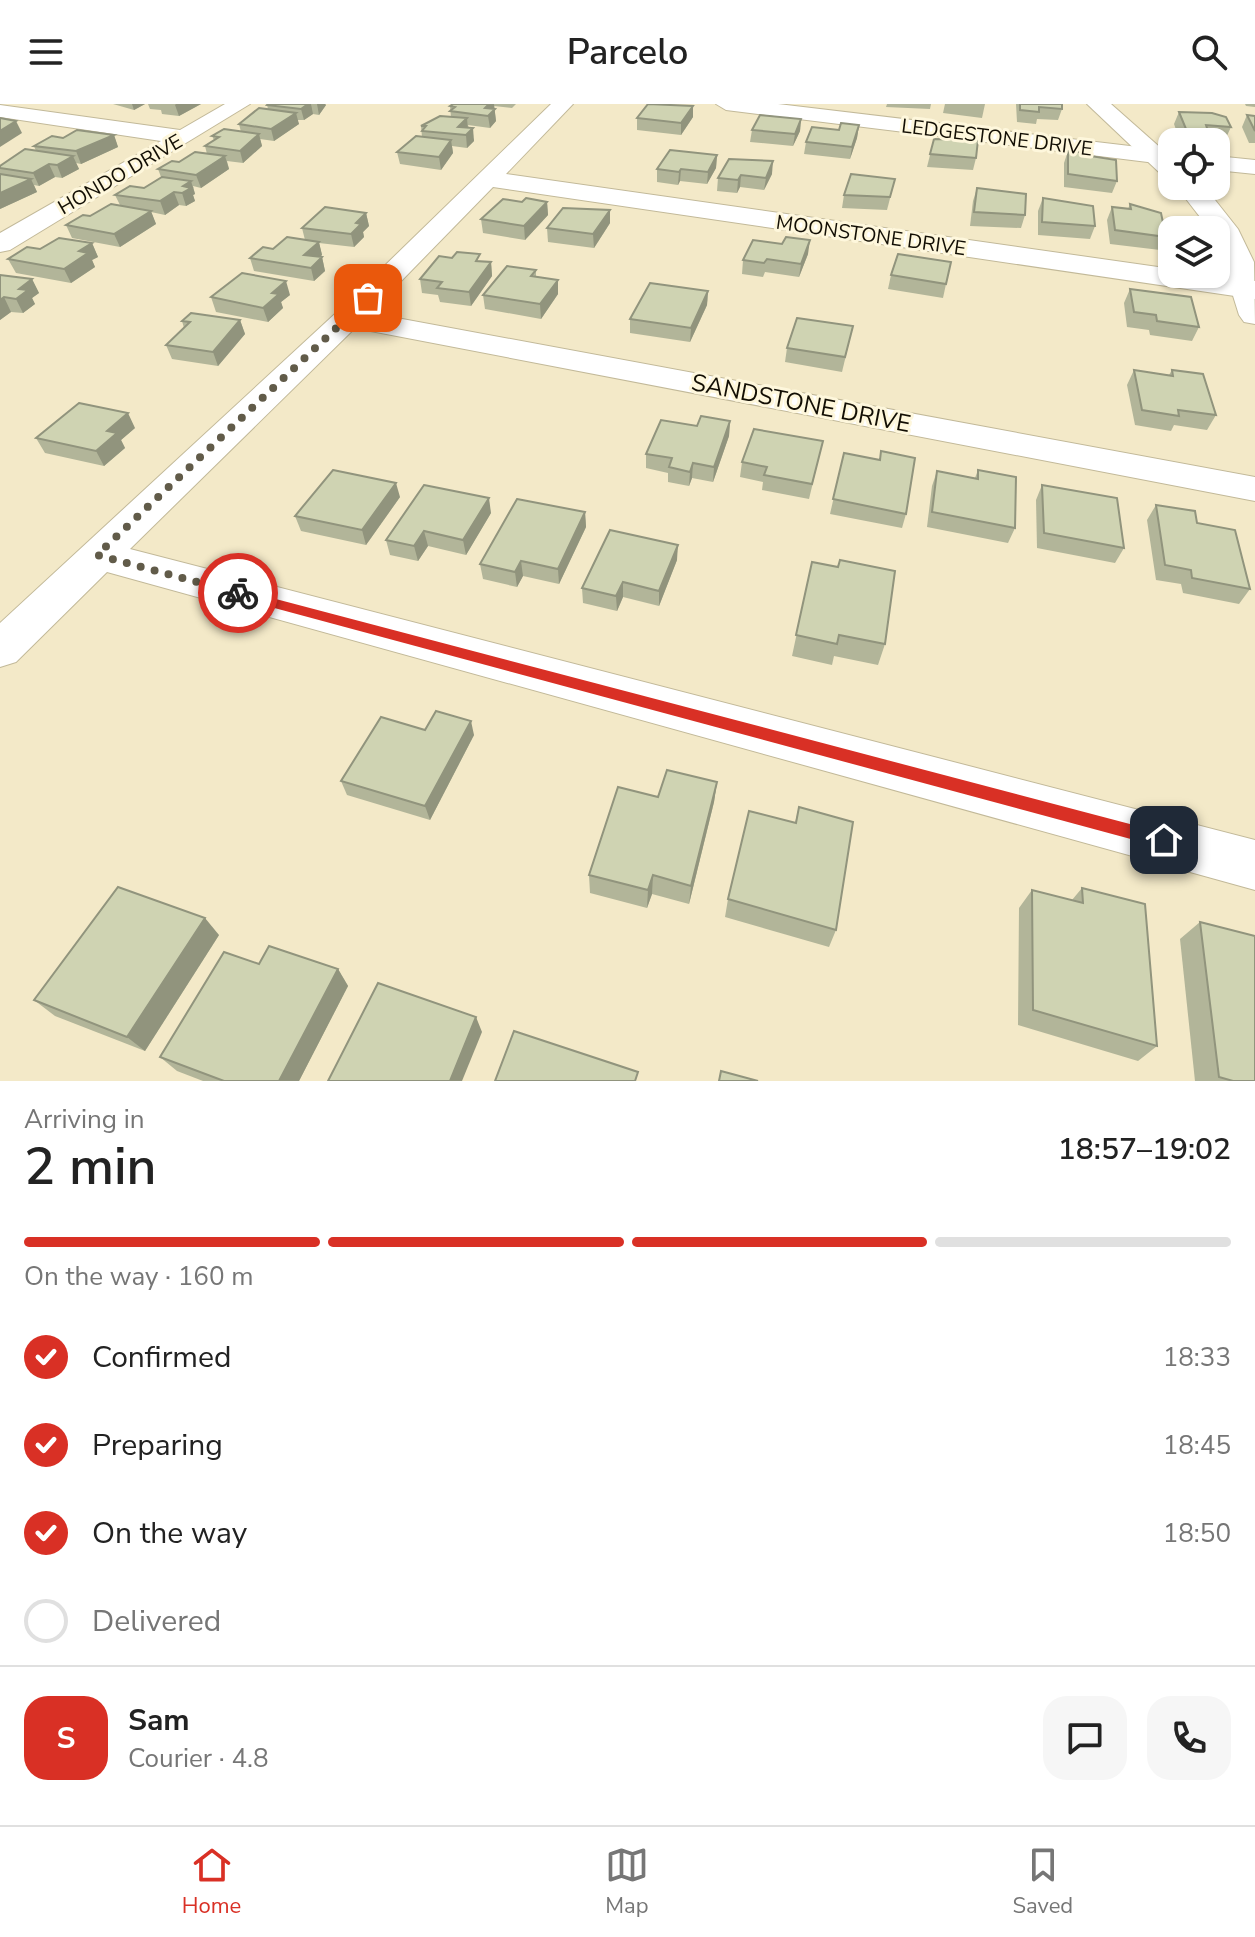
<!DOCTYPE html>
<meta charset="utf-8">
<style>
:root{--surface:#fff;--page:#f6f6f6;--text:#222;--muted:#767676;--line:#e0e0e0;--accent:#d93025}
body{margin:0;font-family:"Nunito Sans",sans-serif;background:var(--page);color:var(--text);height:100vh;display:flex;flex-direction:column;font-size:30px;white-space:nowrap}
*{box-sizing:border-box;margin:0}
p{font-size:26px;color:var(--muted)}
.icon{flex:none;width:44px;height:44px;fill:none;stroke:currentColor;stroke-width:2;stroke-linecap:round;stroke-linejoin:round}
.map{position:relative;height:977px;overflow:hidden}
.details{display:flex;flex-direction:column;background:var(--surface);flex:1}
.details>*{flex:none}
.controls{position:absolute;left:1158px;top:24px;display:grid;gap:16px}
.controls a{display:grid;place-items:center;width:72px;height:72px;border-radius:16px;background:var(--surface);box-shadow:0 2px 6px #0004;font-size:40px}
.pin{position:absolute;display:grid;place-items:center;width:68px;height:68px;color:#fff;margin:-34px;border-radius:16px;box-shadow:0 4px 12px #0006}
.courier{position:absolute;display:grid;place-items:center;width:80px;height:80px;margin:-40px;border:6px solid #d93025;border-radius:50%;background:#fff;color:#222;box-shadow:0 2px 10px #0007}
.headline em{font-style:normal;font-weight:600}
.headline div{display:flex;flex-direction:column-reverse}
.headline{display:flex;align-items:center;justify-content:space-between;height:136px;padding:0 24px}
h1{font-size:52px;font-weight:600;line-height:60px}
.bar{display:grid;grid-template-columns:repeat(4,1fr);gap:12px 8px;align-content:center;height:96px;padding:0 24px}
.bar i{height:10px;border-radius:6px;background:var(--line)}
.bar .on{background:var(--accent)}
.bar p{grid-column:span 4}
.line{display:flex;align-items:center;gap:20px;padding:0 24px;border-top:2px solid var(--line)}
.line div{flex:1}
.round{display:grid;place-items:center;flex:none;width:84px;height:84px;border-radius:24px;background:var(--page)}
ol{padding:0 24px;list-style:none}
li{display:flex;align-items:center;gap:24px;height:88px}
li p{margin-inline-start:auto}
li .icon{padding:8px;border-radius:50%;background:var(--accent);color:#fff;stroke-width:4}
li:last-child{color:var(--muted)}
li i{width:44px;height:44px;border:4px solid var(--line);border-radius:50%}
header{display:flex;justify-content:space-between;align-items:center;height:104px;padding:0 24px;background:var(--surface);font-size:36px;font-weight:600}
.menu{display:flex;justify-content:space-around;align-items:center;height:112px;border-top:2px solid var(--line);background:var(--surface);font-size:22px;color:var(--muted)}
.menu a{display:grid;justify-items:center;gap:4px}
.menu .on{color:var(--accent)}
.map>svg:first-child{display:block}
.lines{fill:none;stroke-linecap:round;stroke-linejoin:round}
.minor-casing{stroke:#c2b999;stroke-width:2}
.tertiary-casing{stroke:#c2b999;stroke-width:2}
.minor{fill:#fff;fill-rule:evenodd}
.tertiary{fill:#fff;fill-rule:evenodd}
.wall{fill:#b2b599}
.shaded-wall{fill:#91947d}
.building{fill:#cfd3b2;stroke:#91947d;stroke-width:2}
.route{fill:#d93025}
.done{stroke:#615b49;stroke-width:8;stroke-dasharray:0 14.4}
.labels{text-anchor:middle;stroke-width:6;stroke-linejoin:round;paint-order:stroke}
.far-street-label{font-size:20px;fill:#120e04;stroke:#fef7dc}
.street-label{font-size:24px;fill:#120e04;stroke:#fef7dc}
</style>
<header><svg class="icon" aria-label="menu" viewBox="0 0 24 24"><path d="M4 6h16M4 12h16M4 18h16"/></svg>Parcelo<svg class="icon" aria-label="search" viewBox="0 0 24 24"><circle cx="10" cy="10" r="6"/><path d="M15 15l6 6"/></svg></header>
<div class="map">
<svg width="1255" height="977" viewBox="0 0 1255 977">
<rect width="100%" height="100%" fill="#f3e9c8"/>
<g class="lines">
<defs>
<g id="minor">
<path d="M225 0H250L10 146 0 148V129L161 37 0 13V1L180 26Z"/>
<path d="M551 0H573L506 70 1172 165V170L1255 177V195L493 83 370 209 1255 373V397L355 224 130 445 1255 736V786L107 468 16 558 0 563V519L337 208Z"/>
<path d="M716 0H778L1172 47V61L726 6Z"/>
<path d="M1216 52 1255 56V70L1216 66Z"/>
</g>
<g id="tertiary">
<path d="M1087 0H1111L1172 54V74L1163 72Z"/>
<path d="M1176 82H1204L1238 125 1254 158 1255 220 1244 218 1239 211 1216 137V126H1210Z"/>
</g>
</defs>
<use href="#minor" class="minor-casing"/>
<use href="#tertiary" class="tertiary-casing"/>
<use href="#minor" class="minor"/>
<use href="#tertiary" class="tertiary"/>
</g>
<g class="wall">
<path d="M113 0H145L134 6Z"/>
<path d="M148 0H201L179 12 162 10 161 6 150 5Z"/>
<path d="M268 0H325L326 1 319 11 313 10 304 16H297L299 20 274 37 260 35 262 42 243 59 227 57 229 65 201 84 193 82 195 90 193 91 195 97 186 102 179 101 165 111 151 108 156 120 120 143 72 134 66 121 120 101 115 91 144 84 161 73 158 65 207 50 205 42 214 36 212 32 241 28 239 20 268 5 267 1Z"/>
<path d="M453 0H516L512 4 494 2 496 17 490 24 468 21 474 37 467 44 452 42 453 49 441 66 400 60 397 48 422 33 421 22 451 13 450 2Z"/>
<path d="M887 0H931L930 5 886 3Z"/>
<path d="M945 0H985L982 14 943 9Z"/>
<path d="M1016 0H1062V5L1058 16 1037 15 1036 20 1017 18Z"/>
<path d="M1245 0H1255V3L1246 2Z"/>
<path d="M693 2V13L681 31 637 26V14Z"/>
<path d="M1179 8 1231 23 1225 36 1205 34 1203 38 1180 37 1174 20Z"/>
<path d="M1247 11 1255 12V39H1249L1242 23Z"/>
<path d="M801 15 800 27 793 42 750 38 752 26Z"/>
<path d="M859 21 857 34 850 55 804 50 806 38 839 26Z"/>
<path d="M114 31 118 43 81 60 76 59 79 65 62 74 55 73 39 82 34 81 37 88 0 105V62L36 47 34 42 63 34Z"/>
<path d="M934 35 976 54 973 66 927 63Z"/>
<path d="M1068 47 1090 52 1117 77 1112 89 1064 83V59Z"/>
<path d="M717 51 716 64 707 80 680 77 678 81 657 78V65Z"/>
<path d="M729 55 772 70 764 86 740 83 737 89 717 87 718 74Z"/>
<path d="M895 75 887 106 842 104 844 91Z"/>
<path d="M977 84 1025 111 1021 124 970 122 973 97Z"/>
<path d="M1043 94 1095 122 1090 135 1038 131V107Z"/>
<path d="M522 98H547L548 111 525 136 483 129 481 115Z"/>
<path d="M1130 100 1166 133 1160 146 1110 140 1107 116 1112 103 1128 105Z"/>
<path d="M366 109 369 122 363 128 364 133 354 143 319 139 322 151 320 153H322L325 167 314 177 254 167 250 154 273 145 305 136 302 124Z"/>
<path d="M610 119 594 144 548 138 547 124Z"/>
<path d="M92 139 98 153 92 156 95 163 71 179 16 169 8 155 40 145Z"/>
<path d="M808 150 799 173 765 168 763 173 742 170 743 156Z"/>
<path d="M452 154 491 158 492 172 471 202 440 198 438 191 422 189 420 175Z"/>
<path d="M536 166V173L558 190 541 215 485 205 483 191Z"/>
<path d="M0 171 32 175 39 189 32 194 35 200 23 209 11 208 0 216Z"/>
<path d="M891 171 946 180 943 194 888 185Z"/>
<path d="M1130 185 1199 223 1192 237 1150 231 1149 226 1127 223 1124 199Z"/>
<path d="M708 187 707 201 690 238 630 229V215Z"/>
<path d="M290 191 281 198 283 204 268 218 216 208 211 193Z"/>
<path d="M240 216 245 230 218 262 172 255 166 241 184 224 182 217Z"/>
<path d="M853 222 842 268 785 258 787 244Z"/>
<path d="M1134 266 1169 271 1172 266 1216 311 1207 326 1174 321 1171 327 1135 321 1127 281Z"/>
<path d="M730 317 729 332 713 378 692 374 689 382 668 378V369L646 364V350L697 322Z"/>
<path d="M135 324 121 336 125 344 104 362 45 349 36 334Z"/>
<path d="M823 337 809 395 762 386 763 378 740 373 742 358Z"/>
<path d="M844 349 906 410 902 424 830 410Z"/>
<path d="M978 366 1015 424 1008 439 927 423 932 382 937 367 975 374Z"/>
<path d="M1042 381 1124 444 1115 459 1037 444 1036 396Z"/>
<path d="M400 393 366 441 301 427 295 412Z"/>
<path d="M1156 401 1197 419 1250 485 1239 500 1183 489 1181 480 1156 476 1147 416Z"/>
<path d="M585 408 586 423 559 480 523 472 517 483 483 475 480 460Z"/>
<path d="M491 409 466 451 428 442 418 457 390 451 386 436Z"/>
<path d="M677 456 659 502 623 493 617 507 583 499 582 484Z"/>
<path d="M812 458 885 540 878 561 834 552 832 561 792 552Z"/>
<path d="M425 626 474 631 430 716 347 691 341 677Z"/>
<path d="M717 678 714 698 689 800 652 790 647 804 590 789 589 771 658 693Z"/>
<path d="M799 703 836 826 829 843 725 813 728 795 795 719Z"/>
<path d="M1082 784 1157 942 1138 957 1018 921 1019 804 1032 786 1072 796Z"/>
<path d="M1200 818 1255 977H1195L1180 835Z"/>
<path d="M219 831 145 947 55 912 34 896Z"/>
<path d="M259 860 338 865 348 882 299 977H203L177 967 160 953Z"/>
</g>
<g class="shaded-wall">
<path d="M132 0H145L134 6Z"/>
<path d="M176 0H201L179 12 175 1Z"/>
<path d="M308 0H311L313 10 304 16 301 5Z"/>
<path d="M317 0H325L326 1 319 11Z"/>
<path d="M489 0H494L496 17 490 24 488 12 485 4Z"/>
<path d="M693 2V13L681 31V19Z"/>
<path d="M296 9 299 20 274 37 271 25Z"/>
<path d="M467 14 468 26 458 23Z"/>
<path d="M801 15 800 27 793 42 795 30Z"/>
<path d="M16 17 22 29 0 43V27Z"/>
<path d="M859 21 857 34 850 55 852 43Z"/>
<path d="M473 24 474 37 467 44 466 31Z"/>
<path d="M259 30 262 42 243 59 240 47Z"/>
<path d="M114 31 118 43 81 60 76 47Z"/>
<path d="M451 36 453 49 441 66 439 53Z"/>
<path d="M717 51 716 64 707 80 708 68Z"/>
<path d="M73 52 79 65 62 74 57 61Z"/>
<path d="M225 52 229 65 201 84 196 71Z"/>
<path d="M773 57 772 70 764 86 766 74Z"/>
<path d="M49 60 55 73 39 82 33 69Z"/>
<path d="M681 65 680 77 678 81 679 68Z"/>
<path d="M741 71 740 83 737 89 738 76Z"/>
<path d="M31 75 37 88 0 105V89Z"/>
<path d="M191 77 195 90 193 91 195 97 186 102 182 89 183 82Z"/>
<path d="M174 88 179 101 165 111 160 97Z"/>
<path d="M547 98 548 111 525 136 524 122Z"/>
<path d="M610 106V119L594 144 593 130Z"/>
<path d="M151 107 156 120 120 143 114 130Z"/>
<path d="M366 109 369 122 363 128 364 133 354 143 351 130 356 119Z"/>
<path d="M810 136 808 150 799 173 801 160Z"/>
<path d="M319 138 322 151 307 164 304 151Z"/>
<path d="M92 139 98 153 92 156 95 163 71 179 64 165 79 147Z"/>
<path d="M322 153 325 167 314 177 311 164Z"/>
<path d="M491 158 492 172 471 202 469 188Z"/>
<path d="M32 175 39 189 32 194 35 200 23 209 16 195 19 185Z"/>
<path d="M558 176V190L541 215 540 200Z"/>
<path d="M286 177 290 191 281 198 283 204 268 218 263 204 272 189Z"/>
<path d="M708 187 707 201 690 238 691 224Z"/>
<path d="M4 193 11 208 0 216V196Z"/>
<path d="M240 216 245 230 218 262 213 248Z"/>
<path d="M128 309 135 324 121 336 125 344 104 362 96 347 107 327Z"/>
<path d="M730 317 729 332 713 378 714 363Z"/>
<path d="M693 359 692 374 689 382 690 368Z"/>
<path d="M396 379 400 393 366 441 362 426Z"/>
<path d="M489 394 491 409 466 451 463 436Z"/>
<path d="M585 408 586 423 559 480 558 465Z"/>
<path d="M424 427 428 442 418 457 414 442Z"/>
<path d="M678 441 677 456 659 502V487Z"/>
<path d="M521 457 523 472 517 483 515 468Z"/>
<path d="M623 478V493L617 507 616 492Z"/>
<path d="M471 617 474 631 430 716 425 702Z"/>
<path d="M717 678 714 698 689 800 691 782Z"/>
<path d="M653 771 652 790 647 804 648 786Z"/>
<path d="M205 814 219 831 145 947 127 933Z"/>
<path d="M338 865 348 882 299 977H279Z"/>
<path d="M476 913 482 928 462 977H450Z"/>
</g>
<g class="building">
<path d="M268 0H308L301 5 267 1Z"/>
<path d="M453 0H489L485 4 495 5 488 12 450 7 455 3 450 2Z"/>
<path d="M648 0 693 2 681 19 637 14Z"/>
<path d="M1020 0H1062V5L1039 3V8L1020 6Z"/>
<path d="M259 4 296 9 271 25 239 20Z"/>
<path d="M1179 8 1212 9 1226 13 1231 23 1206 21 1208 27 1186 25Z"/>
<path d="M760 11 801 15 795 30 752 26Z"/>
<path d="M1247 11 1255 12V27Z"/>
<path d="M440 12 467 14 458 23 473 24 466 31 422 27 426 22H421Z"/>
<path d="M0 14 16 17 0 27Z"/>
<path d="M841 19 859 21 852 43 806 38 812 23 839 26Z"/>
<path d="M224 25 259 30 240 47 205 42 219 33 212 32Z"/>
<path d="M77 26 114 31 76 47 34 42 52 32 63 34Z"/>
<path d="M416 32 451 36 439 53 397 48Z"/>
<path d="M934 35 978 36 976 54 930 50Z"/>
<path d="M25 45 73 52 57 61 49 60 33 69 0 64V62Z"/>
<path d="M670 46 717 51 708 68 681 65 679 68 657 65Z"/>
<path d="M1068 47 1090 49V52L1116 56 1117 77 1068 70Z"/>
<path d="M195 48 225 52 196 71 158 65 172 57 179 58Z"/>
<path d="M729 55 773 57 766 74 741 71 738 76 718 74Z"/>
<path d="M0 70 31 75 0 89Z"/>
<path d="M851 70 895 75 890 93 844 91Z"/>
<path d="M162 73 191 77 183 82 191 84 182 89 174 88 160 97 115 91 130 82 144 84Z"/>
<path d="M977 84 1026 90 1025 111 974 108Z"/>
<path d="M526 94 547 98 524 122 481 115 503 95 522 98Z"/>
<path d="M1043 94 1093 102 1095 122 1042 118Z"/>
<path d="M111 100 151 107 114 130 66 121 83 111 90 112Z"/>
<path d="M1130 100 1161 109 1166 133 1115 126 1112 103 1131 105Z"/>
<path d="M325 103 366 109 356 119 361 120 351 130 302 124Z"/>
<path d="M563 104 610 106 593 130 547 124Z"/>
<path d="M287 133 319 138 304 151 322 153 311 164 250 154 263 143 273 145Z"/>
<path d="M786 133 810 136 801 160 767 155 764 159 743 156 753 136 782 140Z"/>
<path d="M59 134 92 139 79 147 88 149 64 165 8 155 27 143 40 145Z"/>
<path d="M457 148 480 150 476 157 491 158 469 188 437 184 442 178 420 175 439 152 452 154Z"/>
<path d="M898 150 951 158 946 180 891 171Z"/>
<path d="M507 162 536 166 531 172 558 176 540 200 483 191Z"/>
<path d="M242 169 286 177 272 189 279 190 263 204 211 193Z"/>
<path d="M0 171 32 175 19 185 28 186 16 195 4 193 0 196Z"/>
<path d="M650 179 708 187 691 224 630 215Z"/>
<path d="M1130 185 1191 193 1199 223 1157 217 1156 211 1134 208Z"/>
<path d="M191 209 240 216 213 248 166 241 190 218 182 217Z"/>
<path d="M797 214 853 222 845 253 787 244Z"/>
<path d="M1134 266 1173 272 1172 266 1203 270 1216 311 1178 306 1179 312 1142 306Z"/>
<path d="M79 299 128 309 107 327 117 329 96 347 36 334Z"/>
<path d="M701 312 730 317 714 363 693 359 690 368 669 363 672 354 646 350 661 316 697 322Z"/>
<path d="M754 325 823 337 812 380 764 371 767 363 742 358Z"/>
<path d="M881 347 915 354 906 410 833 395 844 349 880 356Z"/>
<path d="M333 366 396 379 362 426 295 412Z"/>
<path d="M978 366 1016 373 1015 424 932 408 937 367 978 375Z"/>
<path d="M424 381 489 394 463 436 424 427 414 442 386 436Z"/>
<path d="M1042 381 1117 394 1124 444 1044 429Z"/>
<path d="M517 395 585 408 558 465 521 457 515 468 480 460Z"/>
<path d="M1156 401 1195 407 1197 419 1235 426 1250 485 1192 474 1191 466 1165 461Z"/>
<path d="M610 426 678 441 659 487 623 478 616 492 582 484Z"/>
<path d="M840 456 895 467 885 540 839 531 837 540 796 531 812 458 838 463Z"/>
<path d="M436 607 471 617 425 702 341 677 381 613 425 626Z"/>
<path d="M667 666 717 678 691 782 653 771 648 786 589 771 618 683 658 693Z"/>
<path d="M799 703 853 718 836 826 728 795 749 707 796 719Z"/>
<path d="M118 783 205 814 127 933 34 896Z"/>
<path d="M1082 784 1145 800 1157 942 1033 906 1032 786 1083 799Z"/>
<path d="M1200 818 1255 832V977H1233L1219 973Z"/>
<path d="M269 842 338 865 279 977H224L160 953 224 848 259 860Z"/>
<path d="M378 879 476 913 450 977H328Z"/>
<path d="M514 927 638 968 635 977H495Z"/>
<path d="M721 967 758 977H719Z"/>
</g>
<path class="route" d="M238 485 1164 729 1172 736 1164 744 234 493V486Z"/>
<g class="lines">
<path class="done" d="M238 489 97 451 368 194"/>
</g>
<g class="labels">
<g class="far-street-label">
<text transform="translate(997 33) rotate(7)" y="7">LEDGESTONE DRIVE</text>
<text transform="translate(120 70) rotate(-30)" y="7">HONDO DRIVE</text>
<text transform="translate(871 131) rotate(8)" y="7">MOONSTONE DRIVE</text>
</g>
<g class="street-label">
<text transform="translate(801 299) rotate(11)" y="8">SANDSTONE DRIVE</text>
</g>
</g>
</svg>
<div class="controls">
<a><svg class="icon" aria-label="locate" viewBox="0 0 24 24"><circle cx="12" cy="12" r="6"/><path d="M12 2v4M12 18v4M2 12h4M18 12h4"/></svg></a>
<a><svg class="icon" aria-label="layers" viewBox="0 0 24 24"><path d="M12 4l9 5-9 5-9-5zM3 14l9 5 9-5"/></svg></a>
</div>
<div class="pin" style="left:368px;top:194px;background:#ea580c"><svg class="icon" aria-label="bag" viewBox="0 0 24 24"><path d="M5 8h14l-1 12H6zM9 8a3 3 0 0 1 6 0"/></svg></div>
<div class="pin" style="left:1164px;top:736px;background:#1f2937"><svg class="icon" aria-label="home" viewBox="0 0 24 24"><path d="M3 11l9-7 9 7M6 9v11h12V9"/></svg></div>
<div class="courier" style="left:238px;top:489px"><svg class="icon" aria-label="bike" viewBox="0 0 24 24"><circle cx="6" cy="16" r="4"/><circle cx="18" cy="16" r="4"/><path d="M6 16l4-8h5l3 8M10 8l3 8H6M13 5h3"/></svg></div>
</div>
<section class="details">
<div class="headline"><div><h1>2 min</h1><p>Arriving in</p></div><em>18:57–19:02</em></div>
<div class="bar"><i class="on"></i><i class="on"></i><i class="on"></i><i></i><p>On the way · 160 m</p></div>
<ol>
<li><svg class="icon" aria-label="check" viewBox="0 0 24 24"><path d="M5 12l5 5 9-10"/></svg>Confirmed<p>18:33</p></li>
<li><svg class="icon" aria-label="check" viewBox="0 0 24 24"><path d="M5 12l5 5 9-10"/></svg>Preparing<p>18:45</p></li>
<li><svg class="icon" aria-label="check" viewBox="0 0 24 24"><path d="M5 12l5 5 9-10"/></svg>On the way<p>18:50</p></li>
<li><i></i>Delivered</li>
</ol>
<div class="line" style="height:144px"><b class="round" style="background:var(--accent);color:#fff">S</b><div><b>Sam</b><p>Courier · 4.8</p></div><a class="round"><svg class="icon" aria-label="chat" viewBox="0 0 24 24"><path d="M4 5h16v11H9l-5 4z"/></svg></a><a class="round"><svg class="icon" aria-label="phone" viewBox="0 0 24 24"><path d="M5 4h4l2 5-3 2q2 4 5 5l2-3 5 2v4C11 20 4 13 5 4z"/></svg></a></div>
</section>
<nav class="menu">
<a class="on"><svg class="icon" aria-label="home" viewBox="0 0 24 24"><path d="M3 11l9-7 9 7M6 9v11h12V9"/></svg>Home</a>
<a><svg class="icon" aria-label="map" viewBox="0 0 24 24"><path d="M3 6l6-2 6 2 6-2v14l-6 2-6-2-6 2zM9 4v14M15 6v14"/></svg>Map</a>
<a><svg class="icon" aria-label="saved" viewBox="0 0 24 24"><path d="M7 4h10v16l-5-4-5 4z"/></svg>Saved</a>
</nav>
